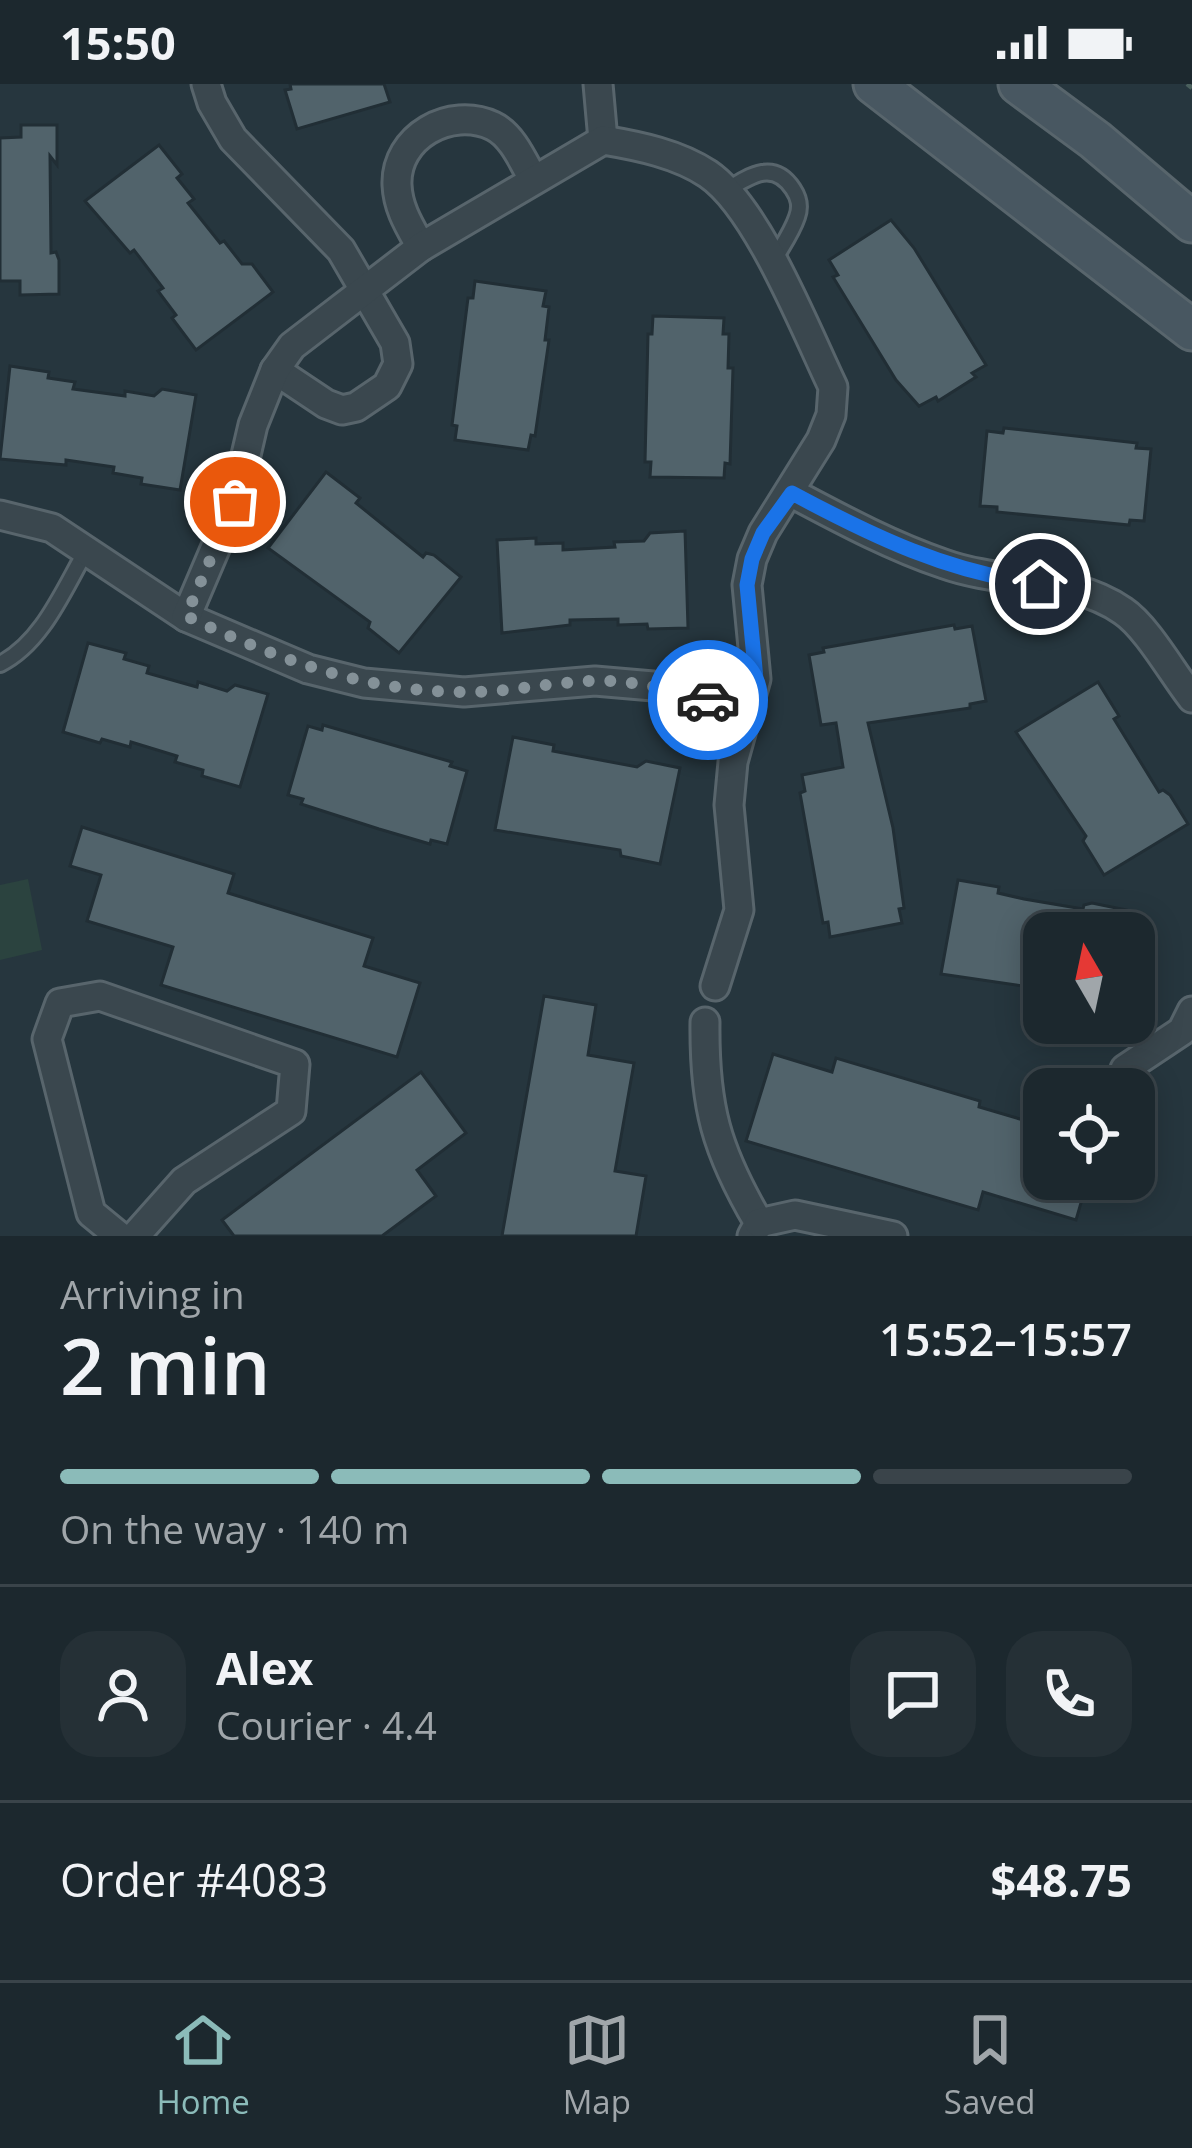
<!DOCTYPE html>
<meta charset="utf-8">
<style>
:root{--surface:#1c282e;--page:#253036;--text:#f1f3f6;--muted:#a0a6aa;--line:#3a444a;--accent:#8bbbb9}
body{margin:0;font-family:"Open Sans",sans-serif;background:var(--page);color:var(--text);height:100vh;display:flex;flex-direction:column;font-size:45px;white-space:nowrap}
*{box-sizing:border-box;margin:0}
p{font-size:39px;color:var(--muted)}
.icon{flex:none;width:66px;height:66px;fill:none;stroke:currentColor;stroke-width:2;stroke-linecap:round;stroke-linejoin:round}
.map{position:relative;height:1152px;overflow:hidden}
.sheet{display:flex;flex-direction:column;background:var(--surface);flex:1}
.sheet>*{flex:none}
.needle{width:78px;rotate:351deg}
.fabs{position:absolute;left:1023px;top:828px;display:grid;gap:24px}
.fabs a{display:grid;place-items:center;width:132px;height:132px;border-radius:24px;background:var(--surface);box-shadow:0 6px 30px #0003,0 0 0 3px var(--line);font-size:60px}
.pin{position:absolute;display:grid;place-items:center;width:102px;height:102px;color:#fff;margin:-51px;border:6px solid #fff;border-radius:50%;box-shadow:0 3px 12px #0007}
.courier{position:absolute;display:grid;place-items:center;width:120px;height:120px;margin:-60px;border:9px solid #1a73e8;border-radius:50%;background:#fff;color:#222;box-shadow:0 3px 15px #0007}
.summary em{font-style:normal;font-weight:600}
.summary div{display:flex;flex-direction:column-reverse}
.summary{display:flex;align-items:center;justify-content:space-between;height:204px;padding:0 60px}
h1{font-size:78px;font-weight:600;line-height:90px}
.bar{display:grid;grid-template-columns:repeat(4,1fr);gap:18px 12px;align-content:center;height:144px;padding:0 60px}
.bar i{height:15px;border-radius:9px;background:var(--line)}
.bar .current{background:var(--accent)}
.bar p{grid-column:span 4}
.line{display:flex;align-items:center;gap:30px;padding:0 60px;border-top:3px solid var(--line)}
.line div{flex:1}
.round{display:grid;place-items:center;flex:none;width:126px;height:126px;border-radius:36px;background:var(--page)}
.status{display:flex;justify-content:space-between;align-items:center;height:84px;padding:0 60px;background:var(--surface);direction:ltr}
.status svg{height:33px;fill:currentColor}
.tabs{display:flex;justify-content:space-around;align-items:center;height:168px;border-top:3px solid var(--line);background:var(--surface);font-size:33px;color:var(--muted)}
.tabs a{display:grid;justify-items:center;gap:6px}
.tabs .current{color:var(--accent)}
.map>svg:first-child{display:block}
.green{fill:#2b433f}
.building{fill:#51636b;stroke:#212e35;stroke-width:3}
.lines{fill:none;stroke-linecap:round;stroke-linejoin:round}
.service-casing{stroke:#58656c;stroke-width:20}
.minor-casing{stroke:#58656c;stroke-width:33}
.secondary-casing{stroke:#58656c;stroke-width:45}
.path{stroke:#4a605d;stroke-width:4.5;stroke-dasharray:9 9;stroke-linecap:butt}
.service{stroke:#3a474e;stroke-width:14}
.minor{stroke:#3a474e;stroke-width:27}
.secondary{stroke:#485761;stroke-width:39}
.done{stroke:#849198;stroke-width:12;stroke-dasharray:0 21.6}
.route{stroke:#1a73e8;stroke-width:15}
</style>
<div class="status"><b>15:50</b><svg viewBox="0 0 49 12"><path d="M0 12V9h3v3zM5 12V6h3v6zM10 12V3h3v9zM15 12V0h3v12zM26 1h20v11H26zM47 4h2v5h-2z"/></svg></div>
<div class="map">
<svg width="1192" height="1152" viewBox="0 0 1192 1152">
<rect width="100%" height="100%" fill="#26363e"/>
<path class="green" d="M28 795 42 866 0 876V801Z"/>
<g class="building">
<path d="M290 0H384L390 18 297 45 285 6 291 5Z"/>
<path d="M21 41H57V81L50 72 51 169 56 168 59 176V210L20 211V197H0V54L21 53Z"/>
<path d="M159 61 182 90 177 94 194 115 188 119 220 159 224 157 242 180H252L273 208 196 266 172 234 176 231 158 207 163 204 134 166 130 169 85 117Z"/>
<path d="M891 136 914 164 986 281 972 289 976 293 938 317 936 313 919 322 896 296 833 193 838 191 829 176Z"/>
<path d="M475 197 546 207 543 222 549 223 545 256H549L535 352 531 351 528 366 455 356 457 342 452 341 468 214H473Z"/>
<path d="M653 232 724 234 723 250H729L728 284H733L730 380 725 379 724 394 650 393 651 378H645L648 250H652Z"/>
<path d="M10 282 49 288 48 294 75 298 73 305 125 312V307L154 312 162 305 196 311 180 406 141 400 142 394 113 389 114 383 66 376V381L0 375Z"/>
<path d="M1004 344 1137 359 1136 364 1151 365 1144 437 1130 436 1129 441 997 428V423L980 422 987 347 1003 349Z"/>
<path d="M326 388 360 414 356 419 423 473 426 469 434 471 461 493 399 569 368 544 370 538 268 464Z"/>
<path d="M685 447 688 544 648 545 647 540 618 541V535L570 536V541L502 549 497 456 536 454V460L563 459V466L615 463 614 458 644 457 650 449Z"/>
<path d="M954 541 955 545 972 542 986 617 970 620V624L868 639 893 744 904 824 899 825 902 839 830 853 828 838 823 839 800 709 805 707 802 691 843 683 836 639 821 641 809 571 824 568 823 564Z"/>
<path d="M88 559 126 569 124 575 149 582 147 589 197 603 198 598 227 607 235 601 268 610 240 703 202 692 203 686 175 678 177 672 131 658 130 663 102 655 100 659 63 648Z"/>
<path d="M1098 598 1119 632 1114 635 1159 708 1163 706 1170 711 1188 740 1104 791 1083 757 1086 752 1016 648Z"/>
<path d="M323 641 452 678 450 682 467 687 447 760 431 756 430 760 379 745 301 720 303 715 288 711 308 642 322 646Z"/>
<path d="M513 653 554 661 553 667 637 683 646 677 680 684 660 780 621 772 620 766 495 746Z"/>
<path d="M82 743 234 790 228 809 373 854 364 882 420 899 397 973 161 901 173 863 87 837 101 791 70 782Z"/>
<path d="M958 796 999 803 998 809 1024 815 1083 825 1084 821 1092 819 1126 826 1121 849H1044V905L941 890Z"/>
<path d="M544 912 596 921 588 971 634 979 615 1087 646 1092 636 1152H502Z"/>
<path d="M773 970 832 988 836 974 980 1017 979 1023 1044 1042V1095H1088L1076 1136 983 1108 978 1126 746 1057Z"/>
<path d="M421 988 466 1049 417 1086 436 1112 382 1152H234L222 1136Z"/>
</g>
<g class="lines">
<defs>
<g id="service">
<path d="M727 106C751 91 774 76 793 105 799 114 801 122 797 133 792 148 782 162 774 176"/>
<path d="M0 580C42 559 63 507 86 467"/>
</g>
<g id="minor">
<path d="M206 0 212 19 233 55 341 166 395 259 398 280 387 302 356 323 342 326 326 320 275 286"/>
<path d="M598 0 603 56"/>
<path d="M421 163C410 143 398 125 397 101 395 53 450 22 493 42 512 51 523 77 533 95"/>
<path d="M792 409C841 435 891 462 944 480 1002 501 1072 491 1123 527 1147 543 1173 590 1192 614"/>
<path d="M0 431 52 444 186 533 308 585 364 599 464 608 595 597 653 602 712 618 746 633"/>
<path d="M186 533 235 418 253 341 275 286 292 262 421 163 603 56C639 62 678 70 708 90 758 124 806 247 833 303L831 331 821 356 763 449 752 475 747 501 756 595 733 678 729 721 739 826 715 902"/>
<path d="M705 938C704 1022 716 1066 759 1139L752 1152"/>
<path d="M1125 985 1182 947 1192 927"/>
<path d="M759 1139 795 1131 893 1152"/>
<path d="M119 1152 91 1129 47 955 60 919 100 912 295 980 291 1027 184 1097 135 1152"/>
</g>
<g id="secondary">
<path d="M874 0 1192 246"/>
<path d="M1019 0 1095 56 1192 138"/>
</g>
</defs>
<use href="#service" class="service-casing"/>
<use href="#minor" class="minor-casing"/>
<use href="#secondary" class="secondary-casing"/>
<path class="path" d="M1187 0 1192 4"/>
<use href="#service" class="service"/>
<use href="#minor" class="minor"/>
<use href="#secondary" class="secondary"/>
</g>
<g class="lines">
<path class="done" d="M235 418 186 532C275 574 361 607 461 608 504 609 547 599 590 597 631 595 670 606 708 616"/>
<path class="route" d="M708 616 746 633 756 595 747 501 752 475 763 449 792 409C872 452 949 489 1040 500"/>
</g>
</svg>
<div class="fabs">
<a><svg class="needle" viewBox="-14 -14 28 28"><path d="M0-13l5 13h-10z" fill="#e53935"/><path d="M0 13l5-13h-10z" fill="#a0a6aa"/></svg></a>
<a><svg class="icon" aria-label="locate" viewBox="0 0 24 24"><circle cx="12" cy="12" r="6"/><path d="M12 2v4M12 18v4M2 12h4M18 12h4"/></svg></a>
</div>
<div class="pin" style="left:235px;top:418px;background:#ea580c"><svg class="icon" aria-label="bag" viewBox="0 0 24 24"><path d="M5 8h14l-1 12H6zM9 8a3 3 0 0 1 6 0"/></svg></div>
<div class="pin" style="left:1040px;top:500px;background:#1f2937"><svg class="icon" aria-label="home" viewBox="0 0 24 24"><path d="M3 11l9-7 9 7M6 9v11h12V9"/></svg></div>
<div class="courier" style="left:708px;top:616px"><svg class="icon" aria-label="car" viewBox="0 0 24 24"><path d="M5 17H2v-5l4-1 3-4h7l3 4 3 1v5h-3M9 17h6M6 11h13"/><circle cx="7" cy="17" r="2"/><circle cx="17" cy="17" r="2"/></svg></div>
</div>
<section class="sheet">
<div class="summary"><div><h1>2 min</h1><p>Arriving in</p></div><em>15:52–15:57</em></div>
<div class="bar"><i class="current"></i><i class="current"></i><i class="current"></i><i></i><p>On the way · 140 m</p></div>
<div class="line" style="height:216px"><a class="round"><svg class="icon" aria-label="person" viewBox="0 0 24 24"><circle cx="12" cy="8" r="4"/><path d="M4 21q1-7 8-7t8 7"/></svg></a><div><b>Alex</b><p>Courier · 4.4</p></div><a class="round"><svg class="icon" aria-label="chat" viewBox="0 0 24 24"><path d="M4 5h16v11H9l-5 4z"/></svg></a><a class="round"><svg class="icon" aria-label="phone" viewBox="0 0 24 24"><path d="M5 4h4l2 5-3 2q2 4 5 5l2-3 5 2v4C11 20 4 13 5 4z"/></svg></a></div>
<div class="line" style="height:156px"><div>Order #4083</div><b>$48.75</b></div>
</section>
<nav class="tabs">
<a class="current"><svg class="icon" aria-label="home" viewBox="0 0 24 24"><path d="M3 11l9-7 9 7M6 9v11h12V9"/></svg>Home</a>
<a><svg class="icon" aria-label="map" viewBox="0 0 24 24"><path d="M3 6l6-2 6 2 6-2v14l-6 2-6-2-6 2zM9 4v14M15 6v14"/></svg>Map</a>
<a><svg class="icon" aria-label="saved" viewBox="0 0 24 24"><path d="M7 4h10v16l-5-4-5 4z"/></svg>Saved</a>
</nav>
